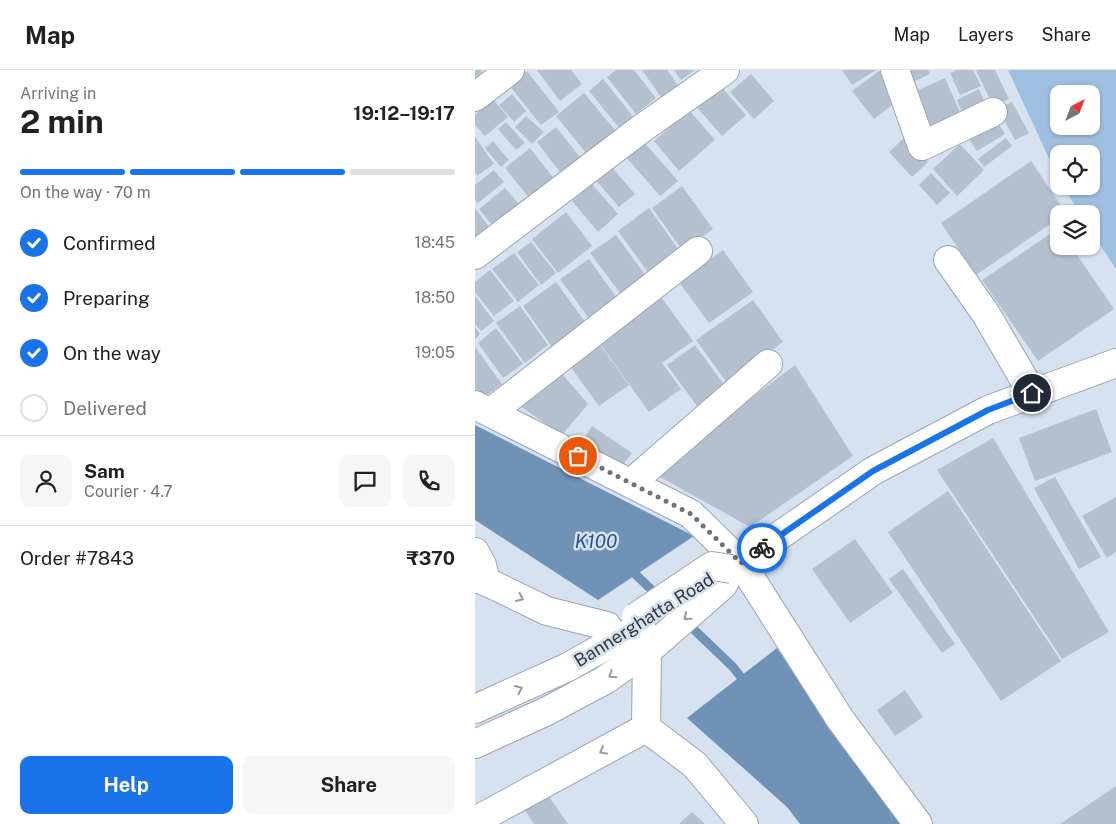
<!DOCTYPE html>
<meta charset="utf-8">
<style>
:root{--surface:#fff;--page:#f6f6f6;--text:#202124;--muted:#757577;--line:#e0e0e0;--accent:#1a73e8}
body{margin:0;font-family:"Public Sans",sans-serif;background:var(--page);color:var(--text);height:100vh;display:flex;flex-direction:column;font-size:19px;white-space:nowrap}
*{box-sizing:border-box;margin:0}
p{font-size:16px;color:var(--muted)}
.icon{flex:none;width:28px;height:28px;fill:none;stroke:currentColor;stroke-width:2;stroke-linecap:round;stroke-linejoin:round}
.map{position:relative;flex:1;overflow:hidden}
.drawer{display:flex;flex-direction:column;background:var(--surface);width:475px}
.drawer>*{flex:none}
.needle{width:32px;rotate:42deg}
.tools{position:absolute;left:575px;top:15px;display:grid;gap:10px}
.tools a{display:grid;place-items:center;width:50px;height:50px;border-radius:10px;background:var(--surface);box-shadow:0 1px 4px #0004;font-size:25px}
.pin{position:absolute;display:grid;place-items:center;width:42px;height:42px;color:#fff;margin:-21px;border:2px solid #fff;border-radius:50%;box-shadow:0 1px 5px #0007}
.courier{position:absolute;display:grid;place-items:center;width:50px;height:50px;margin:-25px;border:4px solid #1a73e8;border-radius:50%;background:#fff;color:#222;box-shadow:0 1px 6px #0007}
.summary em{font-style:normal;font-weight:700}
.summary div{display:flex;flex-direction:column-reverse}
.summary{display:flex;align-items:center;justify-content:space-between;height:85px;padding:0 20px}
h1{font-size:32px;font-weight:700;line-height:38px}
.bar{display:grid;grid-template-columns:repeat(4,1fr);gap:8px 5px;align-content:center;height:60px;padding:0 20px}
.bar i{height:6px;border-radius:4px;background:var(--line)}
.bar .active{background:var(--accent)}
.bar p{grid-column:span 4}
.line{display:flex;align-items:center;gap:12px;padding:0 20px;border-top:1px solid var(--line)}
.line div{flex:1}
.round{display:grid;place-items:center;flex:none;width:52px;height:52px;border-radius:10px;background:var(--page)}
ol{padding:0 20px;list-style:none}
li{display:flex;align-items:center;gap:15px;height:55px}
li p{margin-inline-start:auto}
li .icon{padding:5px;border-radius:50%;background:var(--accent);color:#fff;stroke-width:4}
li:last-child{color:var(--muted)}
li i{width:28px;height:28px;border:2px solid var(--line);border-radius:50%}
.button{display:flex;gap:10px;margin-top:auto;padding:10px 20px}
.button a{flex:1;height:58px;border-radius:10px;background:var(--accent);color:#fff;font-size:20px;font-weight:700;line-height:58px;text-align:center}
.button a+a{background:var(--page);color:var(--text)}
header{display:flex;align-items:center;gap:30px;box-sizing:border-box;height:70px;padding:0 25px;background:var(--surface);border-bottom:1px solid var(--line)}
header strong{font-size:24px}
nav{display:flex;gap:28px;margin-inline-start:auto;font-size:18px}
main{display:flex;flex:1;min-height:0}
.map>svg:first-child{display:block}
.green{fill:#9fbfe1;fill-rule:evenodd}
.water{fill:#7192b7}
.lines{fill:none;stroke-linecap:round;stroke-linejoin:round}
.stream{stroke:#7192b7;stroke-width:9}
.building{fill:#b4c0cd}
.street-casing{stroke:#99a5b1;stroke-width:30}
.secondary-casing{stroke:#99a5b1;stroke-width:30}
.street{stroke:#fff;stroke-width:28}
.secondary{stroke:#fff;stroke-width:28}
.secondary-bridge-casing{stroke:#99a5b1;stroke-width:30;stroke-linecap:butt}
.secondary-bridge{stroke:#fff;stroke-width:28}
.oneway{stroke:#989b9e}
.done{stroke:#6b737b;stroke-width:5;stroke-dasharray:0 9}
.route{stroke:#1a73e8;stroke-width:6}
.labels{text-anchor:middle;stroke-width:5;stroke-linejoin:round;paint-order:stroke}
.street-label{font-size:18px;fill:#32373c;stroke:#d6e2f0}
.water-label{font-size:19px;font-style:italic;fill:#265788;stroke:#d6e2f0}
</style>
<header>
<strong>Map</strong>
<nav><a>Map</a><a>Layers</a><a>Share</a></nav>
</header>
<main>
<section class="drawer">
<div class="summary"><div><h1>2 min</h1><p>Arriving in</p></div><em>19:12–19:17</em></div>
<div class="bar"><i class="active"></i><i class="active"></i><i class="active"></i><i></i><p>On the way · 70 m</p></div>
<ol>
<li><svg class="icon" aria-label="check" viewBox="0 0 24 24"><path d="M5 12l5 5 9-10"/></svg>Confirmed<p>18:45</p></li>
<li><svg class="icon" aria-label="check" viewBox="0 0 24 24"><path d="M5 12l5 5 9-10"/></svg>Preparing<p>18:50</p></li>
<li><svg class="icon" aria-label="check" viewBox="0 0 24 24"><path d="M5 12l5 5 9-10"/></svg>On the way<p>19:05</p></li>
<li><i></i>Delivered</li>
</ol>
<div class="line" style="height:90px"><a class="round"><svg class="icon" aria-label="person" viewBox="0 0 24 24"><circle cx="12" cy="8" r="4"/><path d="M4 21q1-7 8-7t8 7"/></svg></a><div><b>Sam</b><p>Courier · 4.7</p></div><a class="round"><svg class="icon" aria-label="chat" viewBox="0 0 24 24"><path d="M4 5h16v11H9l-5 4z"/></svg></a><a class="round"><svg class="icon" aria-label="phone" viewBox="0 0 24 24"><path d="M5 4h4l2 5-3 2q2 4 5 5l2-3 5 2v4C11 20 4 13 5 4z"/></svg></a></div>
<div class="line" style="height:65px"><div>Order #7843</div><b>₹370</b></div>
<div class="button"><a>Help</a><a>Share</a></div>
</section>
<div class="map">
<svg width="641" height="754" viewBox="0 0 641 754">
<rect width="100%" height="100%" fill="#d6e2f0"/>
<path class="green" d="M533 0H641V199L616 161V144H605L588 116H616V84H584V110ZM584 24H616V56H584Z"/>
<g class="water">
<path d="M0 355 219 466 123 530 0 450Z"/>
<path d="M302 578 349 650 430 754H325L312 737 212 648Z"/>
</g>
<g class="lines">
<g class="stream">
<path d="M154 498 184 527"/>
<path d="M210 551 258 597 272 615"/>
</g>
</g>
<g class="building">
<path d="M0 0H5L9 4 0 13Z"/>
<path d="M62 0H96L107 14 85 31Z"/>
<path d="M141 0H159L181 28 161 44 132 7Z"/>
<path d="M167 0H192L203 15 186 27Z"/>
<path d="M199 0H220L206 10Z"/>
<path d="M367 0H401L377 15Z"/>
<path d="M425 0H453L455 4 431 15Z"/>
<path d="M482 0H498L506 16 485 25 475 3Z"/>
<path d="M501 0H520L534 29 518 36Z"/>
<path d="M52 1 84 42 66 55 34 15Z"/>
<path d="M404 1 425 29 399 49 377 21Z"/>
<path d="M276 4 299 31 279 49 255 22Z"/>
<path d="M470 8 490 54 453 71 432 25Z"/>
<path d="M128 9 160 49 146 60 114 21Z"/>
<path d="M243 13 271 45 247 66 219 34Z"/>
<path d="M504 19 514 41 491 51 482 30Z"/>
<path d="M109 23 140 60 112 84 81 46Z"/>
<path d="M37 24 51 41 39 52 24 35Z"/>
<path d="M18 29 33 47 10 66 0 55V45Z"/>
<path d="M537 32 554 63 540 70 523 39Z"/>
<path d="M214 40 240 70 204 101 179 71Z"/>
<path d="M517 43 530 64 502 81 489 61Z"/>
<path d="M51 46 69 62 57 74 40 57Z"/>
<path d="M31 52 50 73 41 80 23 59Z"/>
<path d="M81 57 108 91 88 106 62 72Z"/>
<path d="M0 67 19 94 2 106 0 102Z"/>
<path d="M430 67 453 92 437 107 414 82Z"/>
<path d="M531 68 537 76 509 97 503 89Z"/>
<path d="M18 71 34 90 26 97 10 78Z"/>
<path d="M168 71 203 111 185 126 150 86Z"/>
<path d="M485 74 509 100 482 126 458 99Z"/>
<path d="M55 78 80 110 56 130 30 98Z"/>
<path d="M556 91 591 143 584 144V148L501 205 466 153Z"/>
<path d="M135 95 160 124 144 137 119 108Z"/>
<path d="M19 100 29 112 3 133 0 130V115Z"/>
<path d="M456 103 475 123 462 135 444 115Z"/>
<path d="M117 114 143 144 123 162 97 131Z"/>
<path d="M207 116 238 159 208 181 177 138Z"/>
<path d="M30 118 48 139 22 161 4 139Z"/>
<path d="M0 138 18 162 0 175Z"/>
<path d="M174 138 206 183 175 205 143 161Z"/>
<path d="M91 142 117 176 83 203 57 169Z"/>
<path d="M584 158V176H596L639 239 563 291 507 210Z"/>
<path d="M141 165 173 209 148 227 115 183Z"/>
<path d="M56 172 81 203 66 215 42 182Z"/>
<path d="M248 180 278 222 234 253 204 212Z"/>
<path d="M39 183 64 215 43 232 17 199Z"/>
<path d="M114 189 144 231 116 251 85 209Z"/>
<path d="M15 200 39 231 19 246 0 222V212Z"/>
<path d="M81 212 111 253 77 277 48 236Z"/>
<path d="M0 226 19 251 6 261 0 254Z"/>
<path d="M187 228 218 271 187 293 206 319 174 342 123 271 156 250Z"/>
<path d="M278 230 308 272 252 313 221 270Z"/>
<path d="M45 236 73 275 50 293 21 253Z"/>
<path d="M0 257 5 264 0 269Z"/>
<path d="M21 258 48 294 28 308 3 273Z"/>
<path d="M122 271 154 315 124 336 92 292Z"/>
<path d="M220 275 250 316 222 336 192 295Z"/>
<path d="M0 277 27 314 12 325 0 319Z"/>
<path d="M320 295 378 386 275 457 178 403Z"/>
<path d="M82 298 113 334 87 365 41 333Z"/>
<path d="M621 339 637 382 560 411 544 368Z"/>
<path d="M117 356 157 383 147 396 108 370Z"/>
<path d="M518 368 634 562 587 589 462 400Z"/>
<path d="M580 407 626 487 604 499 559 418Z"/>
<path d="M473 421 586 591 526 631 413 462Z"/>
<path d="M641 427V482L632 488 607 446Z"/>
<path d="M380 469 418 523 375 553 337 499Z"/>
<path d="M428 499 480 574 467 583 414 509Z"/>
<path d="M430 620 448 647 420 666 402 640Z"/>
<path d="M641 716V754H585Z"/>
<path d="M68 718 93 754H59L46 734Z"/>
<path d="M217 742 230 754H204Z"/>
</g>
<g class="lines">
<defs>
<g id="street">
<path d="M420 0 447 76 518 42"/>
<path d="M0 27 35 0"/>
<path d="M0 185 166 59 250 0"/>
<path d="M473 190 511 244 557 323"/>
<path d="M0 335 216 444 266 493 365 649 443 754"/>
<path d="M16 342 223 181"/>
<path d="M156 413 293 294"/>
<path d="M0 482 7 495 11 512"/>
<path d="M0 509H6L72 541 132 556"/>
<path d="M171 658 220 695 269 754"/>
<path d="M171 658 172 581"/>
<path d="M0 751 171 658"/>
</g>
<g id="secondary">
<path d="M0 639 93 597 166 556"/>
<path d="M0 674 72 641 130 610 177 577 248 515 256 499 398 401 513 340 641 293"/>
</g>
</defs>
<use href="#street" class="street-casing"/>
<use href="#secondary" class="secondary-casing"/>
<use href="#street" class="street"/>
<use href="#secondary" class="secondary"/>
<defs>
<path id="secondary-bridge" d="M161 547 237 496 256 499"/>
</defs>
<use href="#secondary-bridge" class="secondary-bridge-casing"/>
<use href="#secondary-bridge" class="secondary-bridge"/>
</g>
<defs><path id="oneway-chevron" d="M-2-3.5L2.5 0L-2 3.5" fill="none" stroke-width="1.6" stroke-linecap="round" stroke-linejoin="round" transform="scale(1.25)"/></defs>
<g class="oneway">
<use href="#oneway-chevron" transform="translate(45 528) rotate(25)"/>
<use href="#oneway-chevron" transform="translate(212 547) rotate(139)"/>
<use href="#oneway-chevron" transform="translate(137 605) rotate(146)"/>
<use href="#oneway-chevron" transform="translate(44 619) rotate(-24)"/>
<use href="#oneway-chevron" transform="translate(128 681) rotate(151)"/>
</g>
<g class="lines">
<path class="done" d="M103 386 216 444 266 493 287 478"/>
<path class="route" d="M287 478 398 401 513 340 557 323"/>
</g>
<g class="labels">
<g class="street-label">
<text transform="translate(169 550) rotate(-32)" y="6">Bannerghatta Road</text>
</g>
<g class="water-label">
<text x="121" y="478">K100</text>
</g>
</g>
</svg>
<div class="tools">
<a><svg class="needle" viewBox="-14 -14 28 28"><path d="M0-13l5 13h-10z" fill="#e53935"/><path d="M0 13l5-13h-10z" fill="#757577"/></svg></a>
<a><svg class="icon" aria-label="locate" viewBox="0 0 24 24"><circle cx="12" cy="12" r="6"/><path d="M12 2v4M12 18v4M2 12h4M18 12h4"/></svg></a>
<a><svg class="icon" aria-label="layers" viewBox="0 0 24 24"><path d="M12 4l9 5-9 5-9-5zM3 14l9 5 9-5"/></svg></a>
</div>
<div class="pin" style="left:103px;top:386px;background:#ea580c"><svg class="icon" aria-label="bag" viewBox="0 0 24 24"><path d="M5 8h14l-1 12H6zM9 8a3 3 0 0 1 6 0"/></svg></div>
<div class="pin" style="left:557px;top:323px;background:#1f2937"><svg class="icon" aria-label="home" viewBox="0 0 24 24"><path d="M3 11l9-7 9 7M6 9v11h12V9"/></svg></div>
<div class="courier" style="left:287px;top:478px"><svg class="icon" aria-label="bike" viewBox="0 0 24 24"><circle cx="6" cy="16" r="4"/><circle cx="18" cy="16" r="4"/><path d="M6 16l4-8h5l3 8M10 8l3 8H6M13 5h3"/></svg></div>
</div>
</main>
